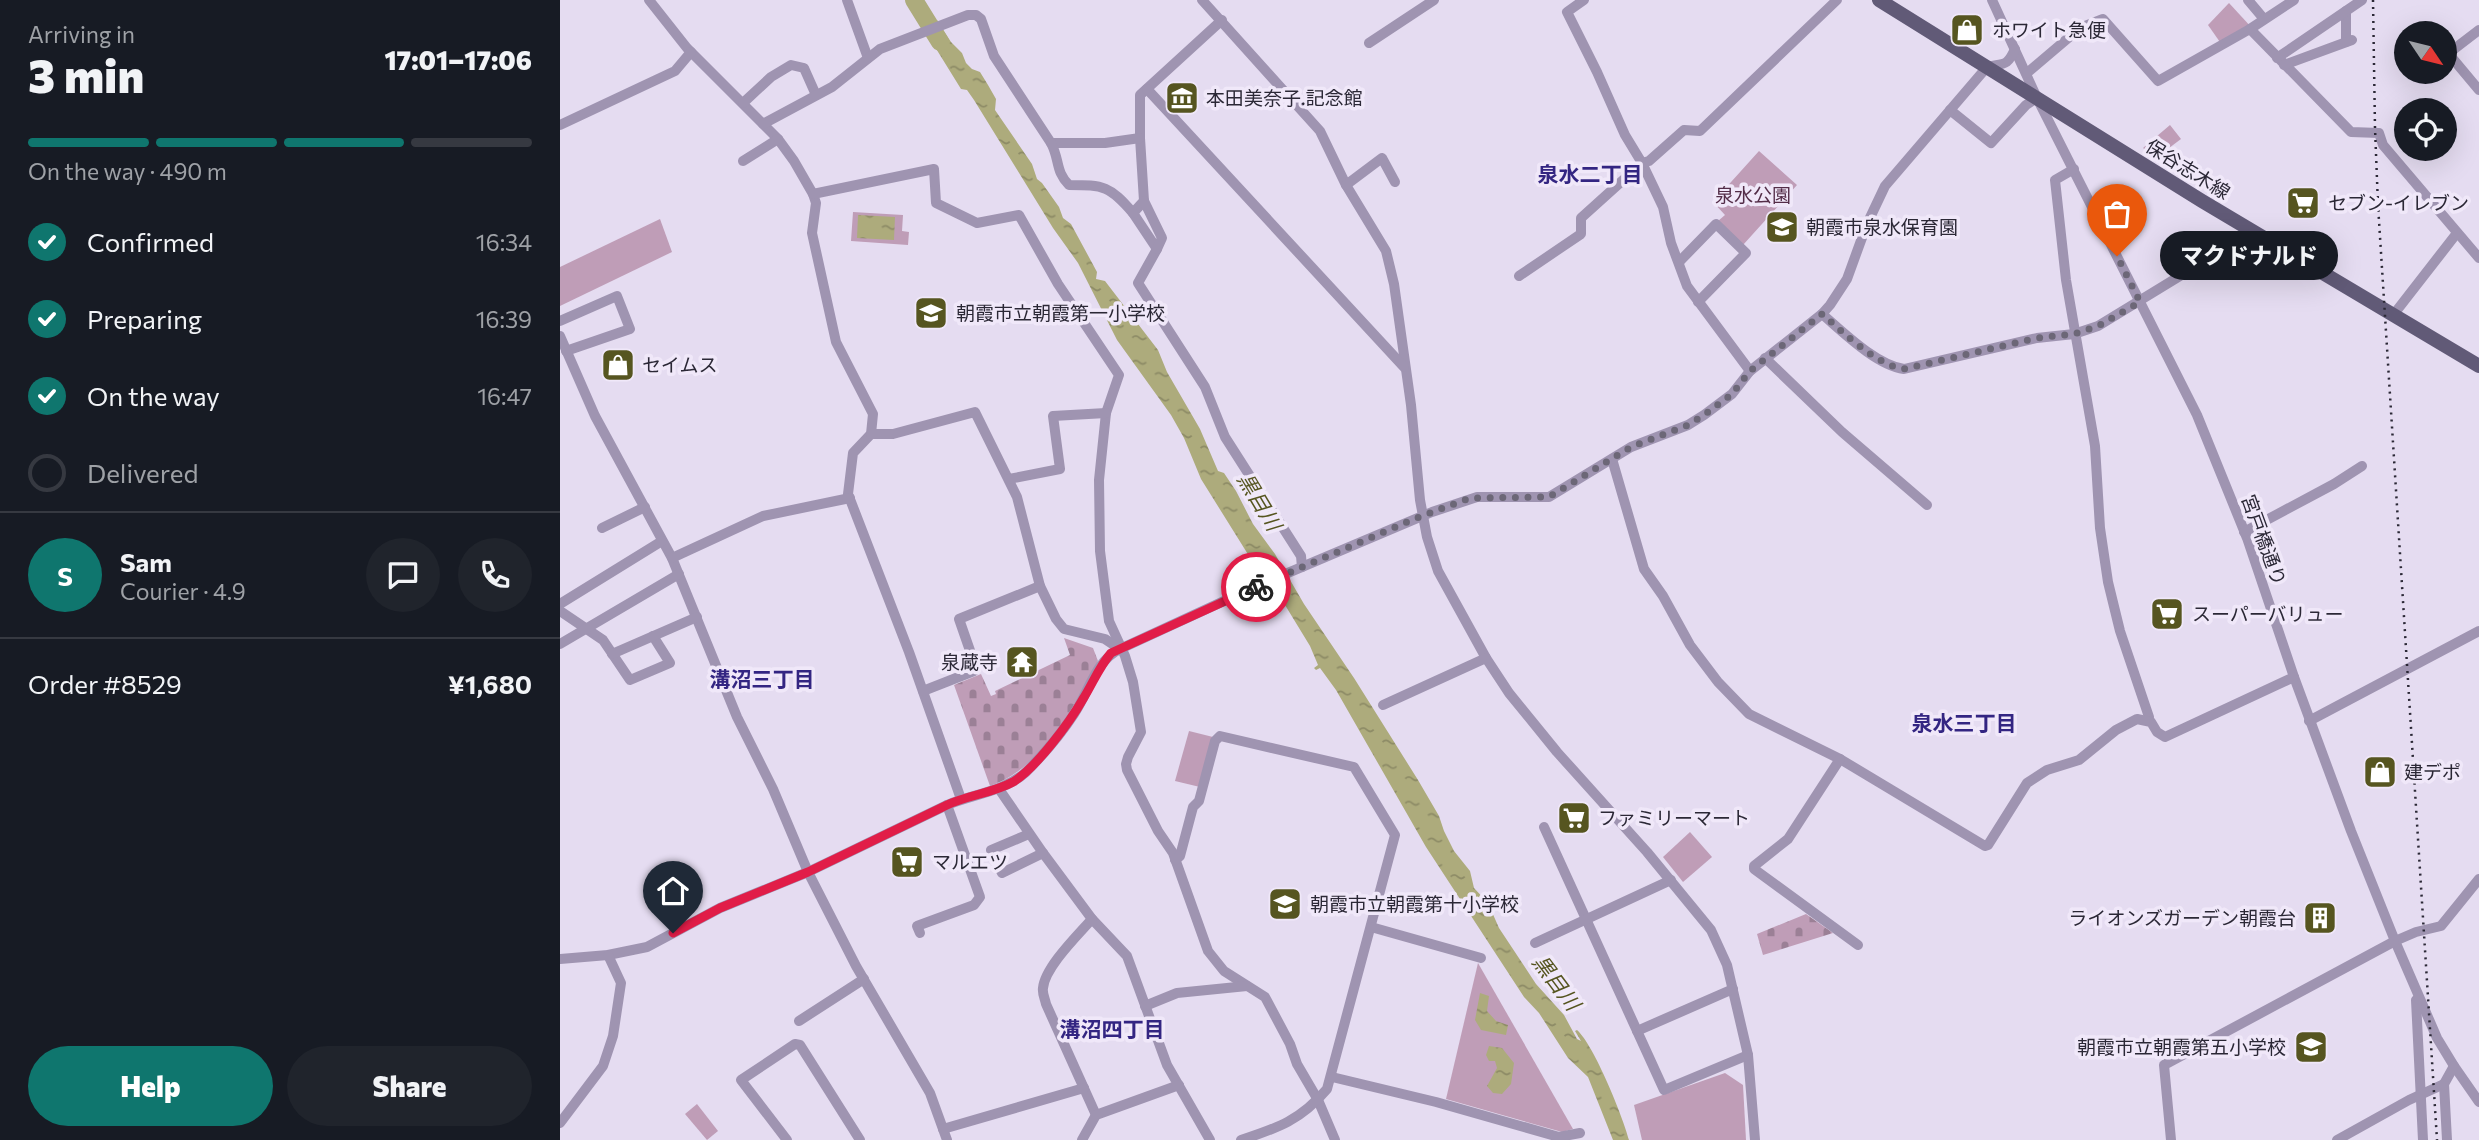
<!DOCTYPE html>
<meta charset="utf-8">
<style>
:root{--surface:#171b24;--page:#20242c;--text:#f1f3f6;--muted:#9ea1a6;--line:#363941;--accent:#0f766e}
body{margin:0;font-family:Commissioner,"Noto Sans JP",sans-serif;background:var(--page);color:var(--text);height:100vh;display:flex;flex-direction:column;font-size:26px;white-space:nowrap}
*{box-sizing:border-box;margin:0}
p{font-size:23px;color:var(--muted)}
.icon{flex:none;width:38px;height:38px;fill:none;stroke:currentColor;stroke-width:2;stroke-linecap:round;stroke-linejoin:round}
.map{position:relative;flex:1;overflow:hidden}
.drawer{display:flex;flex-direction:column;background:var(--surface);width:560px}
.drawer>*{flex:none}
.needle{width:46px;rotate:125deg}
.fabs{position:absolute;left:1834px;top:21px;display:grid;gap:14px}
.fabs a{display:grid;place-items:center;width:63px;height:63px;border-radius:50%;background:var(--surface);box-shadow:0 7px 28px #0002;font-size:35px}
.pin{position:absolute;display:grid;place-items:center;width:60px;height:60px;color:#fff;margin:-72px -30px;border-radius:50% 50% 50% 0;rotate:-45deg;box-shadow:0 0 7px #0007}
.pin .icon{rotate:45deg}
.courier{position:absolute;display:grid;place-items:center;width:70px;height:70px;margin:-35px;border:5px solid #e11d48;border-radius:50%;background:#fff;color:#222;box-shadow:0 2px 9px #0007}
.bubble{position:absolute;height:49px;border-radius:24px;background:var(--surface);box-shadow:0 7px 28px #0002;font-size:23px;font-weight:800;line-height:49px;text-align:center}
.overview em{font-style:normal;font-weight:800}
.overview div{display:flex;flex-direction:column-reverse}
.overview{display:flex;align-items:center;justify-content:space-between;height:119px;padding:0 28px}
h1{font-size:46px;font-weight:800;line-height:52px}
.bar{display:grid;grid-template-columns:repeat(4,1fr);gap:10px 7px;align-content:center;height:84px;padding:0 28px}
.bar i{height:9px;border-radius:5px;background:var(--line)}
.bar .selected{background:var(--accent)}
.bar p{grid-column:span 4}
.line{display:flex;align-items:center;gap:18px;padding:0 28px;border-top:2px solid var(--line)}
.line div{flex:1}
.round{display:grid;place-items:center;flex:none;width:74px;height:74px;border-radius:37px;background:var(--page)}
ol{padding:0 28px;list-style:none}
li{display:flex;align-items:center;gap:21px;height:77px}
li p{margin-inline-start:auto}
li .icon{padding:7px;border-radius:50%;background:var(--accent);color:#fff;stroke-width:4}
li:last-child{color:var(--muted)}
li i{width:38px;height:38px;border:4px solid var(--line);border-radius:50%}
.action{display:flex;gap:14px;margin-top:auto;padding:14px 28px}
.action a{flex:1;height:80px;border-radius:42px;background:var(--accent);color:#fff;font-size:28px;font-weight:800;line-height:80px;text-align:center}
.action a+a{background:var(--page);color:var(--text)}
main{display:flex;flex:1;min-height:0}
.map>svg:first-child{display:block}
.green{fill:#bf9db7}
.cemetery{fill:url(#cemetery-stones)}
.water{fill:url(#water-ripples)}
.lines{fill:none;stroke-linecap:round;stroke-linejoin:round}
.river{stroke:#adab7c;stroke-width:18}
.minor{stroke:#9f94b1;stroke-width:10}
.major{stroke:#615a77;stroke-width:14}
.rail{stroke:#2b2836;stroke-width:2.5;stroke-dasharray:2 5;stroke-linecap:butt}
.done{stroke:#6c6777;stroke-width:7;stroke-dasharray:0 12.6}
.route{stroke:#e11d48;stroke-width:9}
.labels{text-anchor:middle;stroke-width:7;stroke-linejoin:round;paint-order:stroke}
.poi-label{font-size:19px;fill:#2b2836;stroke:#f0e8f9;text-anchor:start}
.street-label{font-size:19px;fill:#2b2836;stroke:#f0e8f9}
.park-label{font-size:19px;fill:#532d48;stroke:#f0e8f9}
.neighbourhood-label{font-size:21px;font-weight:bold;fill:#332582;stroke:#f0e8f9}
.water-label{font-size:21px;font-style:italic;fill:#565520;stroke:#f0e8f9}
</style>
<main>
<section class="drawer">
<div class="overview"><div><h1>3 min</h1><p>Arriving in</p></div><em>17:01–17:06</em></div>
<div class="bar"><i class="selected"></i><i class="selected"></i><i class="selected"></i><i></i><p>On the way · 490 m</p></div>
<ol>
<li><svg class="icon" aria-label="check" viewBox="0 0 24 24"><path d="M5 12l5 5 9-10"/></svg>Confirmed<p>16:34</p></li>
<li><svg class="icon" aria-label="check" viewBox="0 0 24 24"><path d="M5 12l5 5 9-10"/></svg>Preparing<p>16:39</p></li>
<li><svg class="icon" aria-label="check" viewBox="0 0 24 24"><path d="M5 12l5 5 9-10"/></svg>On the way<p>16:47</p></li>
<li><i></i>Delivered</li>
</ol>
<div class="line" style="height:126px"><b class="round" style="background:var(--accent);color:#fff">S</b><div><b>Sam</b><p>Courier · 4.9</p></div><a class="round"><svg class="icon" aria-label="chat" viewBox="0 0 24 24"><path d="M4 5h16v11H9l-5 4z"/></svg></a><a class="round"><svg class="icon" aria-label="phone" viewBox="0 0 24 24"><path d="M5 4h4l2 5-3 2q2 4 5 5l2-3 5 2v4C11 20 4 13 5 4z"/></svg></a></div>
<div class="line" style="height:91px"><div>Order #8529</div><b>¥1,680</b></div>
<div class="action"><a>Help</a><a>Share</a></div>
</section>
<div class="map">
<svg width="1919" height="1140" viewBox="0 0 1919 1140">
<defs>
<pattern id="cemetery-stones" width="16" height="16" patternUnits="userSpaceOnUse" patternTransform="scale(1.75)"><rect width="16" height="16" fill="#bf9db7"/><path d="M2 7V4a2 2 0 0 1 4 0v3zM10 15v-3a2 2 0 0 1 4 0v3z" fill="#9b8096"/></pattern>
<pattern id="water-ripples" width="26" height="14" patternUnits="userSpaceOnUse" patternTransform="scale(1.75)"><rect width="26" height="14" fill="#adab7c"/><path d="M2 4q2-2 4 0t4 0M15 11q2-2 4 0t4 0" fill="none" stroke="#8d8b66"/></pattern>
</defs>
<rect width="100%" height="100%" fill="#e5dcf1"/>
<g class="green">
<path d="M1669 3 1692 28 1662 45 1648 25Z"/>
<path d="M1610 125 1621 139 1605 151 1600 160 1583 148Z"/>
<path d="M1199 151 1237 185 1183 245 1158 221 1165 215 1153 202Z"/>
<path d="M293 212 343 215 342 231 349 232 348 245 291 241Z"/>
<path d="M100 219 112 252 0 306V267Z"/>
<path d="M629 731 653 737 640 787 615 781Z"/>
<path d="M1130 832 1152 857 1123 882 1103 857Z"/>
<path d="M918 963 1013 1129 1002 1132 886 1099Z"/>
<path d="M1165 1073 1183 1085 1186 1140H1082L1074 1105Z"/>
<path d="M137 1104 158 1131 147 1140 125 1114Z"/>
</g>
<g class="cemetery">
<path d="M504 638 533 648 538 661C516 705 480 770 430 786L394 685 421 674 431 696 436 694 435 691 510 655Z"/>
<path d="M1246 914 1273 933 1203 955 1197 934Z"/>
</g>
<g class="water">
<path d="M377 20 391 42 402 53 406 63 412 69 420 72 428 85 436 99 435 110 472 164 477 179 482 183 499 207 503 218 511 224 537 272 536 279 545 281 598 350 607 372 640 429 658 471 664 473 676 491 693 524 715 554 744 604 794 678 858 780 879 816 884 831 894 851 910 871 914 888 928 903 939 928 976 984 1004 1015 1017 1039 1021 1041 1015 1031 1017 1030C1034 1045 1063 1117 1069 1140H1053L1028 1077 1008 1058 979 1013 964 997 866 847 776 690 760 668 756 670 754 668 758 665 750 646 725 605 699 572 641 479 624 438 611 415 557 340 518 263 493 228 414 100 407 90 401 89 362 26Z"/>
<path d="M298 215 335 217 334 240 297 238Z"/>
<path d="M920 993 929 996 927 1011 936 1021 948 1025 946 1035 921 1030 915 1020Z"/>
<path d="M929 1046 942 1048 954 1063 951 1084 942 1094 933 1093 927 1086 937 1068 935 1061H929L926 1055Z"/>
</g>
<g class="lines">
<path class="river" d="M354 0 380 42"/>
<g class="minor">
<path d="M89 0 127 48 218 139 234 161 253 194 256 203 252 233 276 342 313 414 311 434 293 453 288 494 349 652 401 799"/>
<path d="M287 0 308 58"/>
<path d="M642 0 760 131 786 185 826 251 834 284 851 405 860 500 867 537 878 571 926 658 949 693 997 752 1087 852 1151 930 1167 965 1188 1055 1195 1140"/>
<path d="M1024 0 1007 12 1037 72 1065 135 1082 163 1103 207 1111 243 1127 286 1190 371"/>
<path d="M1432 0 1477 98 1637 415 1687 538 1734 677 1791 831 1835 941 1877 1038 1894 1066 1919 1102"/>
<path d="M1688 0 1704 19"/>
<path d="M662 20 580 95V138L584 201 573 213 597 249 578 283 645 387 665 437 741 556 742 567"/>
<path d="M1690 29 1791 132 1819 133 1823 145 1919 258"/>
<path d="M1786 42V11"/>
<path d="M809 43 874 0"/>
<path d="M1888 53 1919 90"/>
<path d="M1885 56 1919 30"/>
<path d="M1717 58 1802 0"/>
<path d="M1724 65 1792 40"/>
<path d="M1467 73 1520 28 1543 19 1598 81 1690 29 1734 0"/>
<path d="M587 89 844 367"/>
<path d="M183 103 211 77 231 65 244 68 256 95"/>
<path d="M1390 110 1431 143 1466 105 1477 98"/>
<path d="M203 124 272 87 320 49 408 15H416L421 19 434 56 491 143H545L580 138"/>
<path d="M0 125 115 71 131 52"/>
<path d="M491 143C500 160 495 171 509 185 544 185 550 186 573 213"/>
<path d="M183 161 218 139"/>
<path d="M1514 169 1495 180 1506 280 1535 446 1540 528 1548 582 1560 631 1589 717 1588 721"/>
<path d="M786 185 822 158 835 182"/>
<path d="M253 194 374 169 376 203 417 223 459 215 498 284 559 375 546 413 539 480 540 551 549 621 565 656 573 682 581 732 568 757 566 764 567 770 598 831 613 853 648 951 664 971 705 997 730 1044 737 1064 758 1100 775 1140"/>
<path d="M584 201 602 238 597 249"/>
<path d="M1119 262 1156 224 1186 253 1138 302"/>
<path d="M959 276 1021 234V218L1082 163 1089 161 1124 130 1140 131 1277 0"/>
<path d="M1262 314C1283 332 1316 365 1344 369L1477 338 1514 334 1538 326 1692 232"/>
<path d="M1834 314 1897 233"/>
<path d="M0 321 57 296 70 329 6 351"/>
<path d="M0 336 35 416 112 558 177 717 213 789 248 872 296 966 370 1093 387 1140"/>
<path d="M1205 358 1282 432 1367 505"/>
<path d="M311 434H333L415 412 457 497 480 586 496 619 504 629 545 639 560 649"/>
<path d="M1052 459 1084 569 1103 596 1130 645 1158 682 1189 714 1280 759 1425 846 1428 845 1467 783 1487 770 1519 760 1556 730 1577 719 1591 722 1597 732 1605 737 1734 677"/>
<path d="M449 479 500 469 493 416 546 413"/>
<path d="M42 528 85 507"/>
<path d="M1684 532 1774 484 1802 466"/>
<path d="M112 558 203 516 290 498"/>
<path d="M0 604 102 541"/>
<path d="M0 611 43 640 70 680 110 663 93 636"/>
<path d="M0 644 119 574"/>
<path d="M52 654 137 617"/>
<path d="M363 691 414 671 415 665 399 619 480 586"/>
<path d="M823 705 926 658"/>
<path d="M1749 721 1919 631"/>
<path d="M1280 759 1228 839 1194 866V869L1298 945"/>
<path d="M439 789 483 853 532 919 567 956 607 1065 650 1140"/>
<path d="M984 827 1104 1090 1188 1055"/>
<path d="M469 834 431 850 442 873 483 853"/>
<path d="M615 860 620 856 633 807 639 801 655 741 660 736 794 767 835 835 767 1089C741 1120 718 1128 681 1140"/>
<path d="M532 919C518 935 485 967 483 988 482 993 485 999 486 1004L536 1115"/>
<path d="M811 927 921 958"/>
<path d="M360 933 357 926 414 905 420 897 387 805"/>
<path d="M975 943 1111 880"/>
<path d="M0 959 48 955 87 947 160 908 248 872 387 805C413 794 444 792 466 772 483 755 501 734 514 714 529 692 535 661 560 649L690 589 872 512 917 497H989L1071 447 1128 425 1144 415 1172 394 1190 371 1262 314 1270 305 1287 279 1307 224 1325 186 1427 67C1444 63 1447 67 1455 49"/>
<path d="M1856 1000 1863 1140"/>
<path d="M585 1006 617 993 687 986"/>
<path d="M239 1021 304 979"/>
<path d="M1077 1031 1173 989"/>
<path d="M772 1077 876 1102 999 1137 1020 1133"/>
<path d="M0 1123 43 1066 53 1036 61 983 48 955"/>
<path d="M383 1129 524 1088"/>
<path d="M227 1140 181 1080 235 1044 240 1045 300 1140"/>
<path d="M522 1140 536 1115 619 1085"/>
<path d="M1611 1140 1604 1065 1835 941 1856 932 1881 926 1919 879"/>
<path d="M1777 1140 1849 1100 1884 1084"/>
<path d="M1887 1140 1884 1084 1894 1066"/>
</g>
<path class="major" d="M1319 0 1642 201 1919 366"/>
<path class="rail" d="M1813 0 1815 128 1818 205 1877 1140"/>
</g>
<g class="lines">
<path class="done" d="M696 587 854 519 910 498 989 497 1071 447 1128 425 1144 415 1172 394 1190 371 1262 314C1283 332 1316 365 1344 369L1477 338 1514 334 1538 326 1580 302 1557 256"/>
<path class="route" d="M113 933 160 908 248 872 387 805C408 795 433 793 453 782 476 768 510 722 523 699 533 683 539 667 551 653L696 587"/>
</g>
<defs>
<symbol id="shop-square" viewBox="-11 -11 22 22"><rect x="-9" y="-9" width="18" height="18" rx="4" fill="#565520" stroke="#f0e8f9"/><path d="M-5-2.5h2.3a2.7 3.5 0 0 1 5.4 0H5L5.5 6h-11ZM-1.5-2.5h3a1.5 2.3 0 0 0-3 0Z" fill="#fff"/></symbol>
<symbol id="museum-square" viewBox="-11 -11 22 22"><rect x="-9" y="-9" width="18" height="18" rx="4" fill="#565520" stroke="#f0e8f9"/><path d="M0-6L6-3V-2H-6V-3ZM-5-1h2V3h-2ZM-1-1h2V3h-2ZM3-1h2V3H3ZM-6 4H6V6H-6Z" fill="#fff"/></symbol>
<symbol id="supermarket-square" viewBox="-11 -11 22 22"><rect x="-9" y="-9" width="18" height="18" rx="4" fill="#565520" stroke="#f0e8f9"/><path d="M-6-5.5h2.5l.6 2H6L4.5 2H-2.5L-4.4-4H-6ZM-1.5 3.2a1.3 1.3 0 1 0 .1 0ZM3 3.2a1.3 1.3 0 1 0 .1 0Z" fill="#fff"/></symbol>
<symbol id="school-square" viewBox="-11 -11 22 22"><rect x="-9" y="-9" width="18" height="18" rx="4" fill="#565520" stroke="#f0e8f9"/><path d="M0-5L7-2L0 1L-7-2ZM-4 1L0 2.5L4 1V4Q0 6-4 4Z" fill="#fff"/></symbol>
<symbol id="temple-square" viewBox="-11 -11 22 22"><rect x="-9" y="-9" width="18" height="18" rx="4" fill="#565520" stroke="#f0e8f9"/><path d="M0-6L5-2H3V0L6.5 2.5H4V6H1.5V3h-3V6H-4V2.5H-6.5L-3 0V-2H-5Z" fill="#fff"/></symbol>
<symbol id="building-square" viewBox="-11 -11 22 22"><rect x="-9" y="-9" width="18" height="18" rx="4" fill="#565520" stroke="#f0e8f9"/><path d="M-4-6H4V6H1V3H-1V6H-4ZM-2.5-4.3h1.7v1.8h-1.7ZM.8-4.3h1.7v1.8H.8ZM-2.5-1h1.7V.8h-1.7ZM.8-1h1.7V.8H.8Z" fill="#fff"/></symbol>
</defs>
<g fill-rule="evenodd">
<use href="#shop-square" x="1388" y="11" width="38" height="38"/>
<use href="#museum-square" x="603" y="79" width="38" height="38"/>
<use href="#supermarket-square" x="1724" y="184" width="38" height="38"/>
<use href="#school-square" x="1203" y="208" width="38" height="38"/>
<use href="#school-square" x="352" y="294" width="38" height="38"/>
<use href="#shop-square" x="39" y="346" width="38" height="38"/>
<use href="#supermarket-square" x="1588" y="595" width="38" height="38"/>
<use href="#temple-square" x="443" y="643" width="38" height="38"/>
<use href="#shop-square" x="1801" y="753" width="38" height="38"/>
<use href="#supermarket-square" x="995" y="799" width="38" height="38"/>
<use href="#supermarket-square" x="328" y="843" width="38" height="38"/>
<use href="#school-square" x="706" y="885" width="38" height="38"/>
<use href="#building-square" x="1741" y="899" width="38" height="38"/>
<use href="#school-square" x="1732" y="1028" width="38" height="38"/>
</g>
<g class="labels">
<g class="poi-label">
<text x="1432" y="37">ホワイト急便</text>
<text x="646" y="105">本田美奈子.記念館</text>
<text x="1768" y="210">セブン-イレブン</text>
<text x="1246" y="234">朝霞市泉水保育園</text>
<text x="396" y="320">朝霞市立朝霞第一小学校</text>
<text x="82" y="372">セイムス</text>
<text x="1632" y="621">スーパーバリュー</text>
<text x="438" y="669" text-anchor="end">泉蔵寺</text>
<text x="1844" y="779">建デポ</text>
<text x="1038" y="825">ファミリーマート</text>
<text x="372" y="869">マルエツ</text>
<text x="750" y="911">朝霞市立朝霞第十小学校</text>
<text x="1736" y="925" text-anchor="end">ライオンズガーデン朝霞台</text>
<text x="1726" y="1054" text-anchor="end">朝霞市立朝霞第五小学校</text>
</g>
<g class="street-label">
<text transform="translate(1628 169) rotate(32)" y="7">保谷志木線</text>
<text transform="translate(1704 540) rotate(70)" y="7">宮戸橋通り</text>
</g>
<g class="park-label">
<text x="1193" y="202">泉水公園</text>
</g>
<g class="neighbourhood-label">
<text x="1030" y="182">泉水二丁目</text>
<text x="202" y="687">溝沼三丁目</text>
<text x="1404" y="731">泉水三丁目</text>
<text x="552" y="1037">溝沼四丁目</text>
</g>
<g class="water-label">
<text transform="translate(699 502) rotate(59)" y="7">黒目川</text>
<text transform="translate(996 983) rotate(53)" y="7">黒目川</text>
</g>
</g>
</svg>
<div class="fabs">
<a><svg class="needle" viewBox="-14 -14 28 28"><path d="M0-13l5 13h-10z" fill="#e53935"/><path d="M0 13l5-13h-10z" fill="#9ea1a6"/></svg></a>
<a><svg class="icon" aria-label="locate" viewBox="0 0 24 24"><circle cx="12" cy="12" r="6"/><path d="M12 2v4M12 18v4M2 12h4M18 12h4"/></svg></a>
</div>
<div class="pin" style="left:1557px;top:256px;background:#ea580c"><svg class="icon" aria-label="bag" viewBox="0 0 24 24"><path d="M5 8h14l-1 12H6zM9 8a3 3 0 0 1 6 0"/></svg></div>
<div class="pin" style="left:113px;top:933px;background:#1f2937"><svg class="icon" aria-label="home" viewBox="0 0 24 24"><path d="M3 11l9-7 9 7M6 9v11h12V9"/></svg></div>
<div class="courier" style="left:696px;top:587px"><svg class="icon" aria-label="bike" viewBox="0 0 24 24"><circle cx="6" cy="16" r="4"/><circle cx="18" cy="16" r="4"/><path d="M6 16l4-8h5l3 8M10 8l3 8H6M13 5h3"/></svg></div>
<div class="bubble" style="left:1600px;top:231px;width:178px">マクドナルド</div>
</div>
</main>
